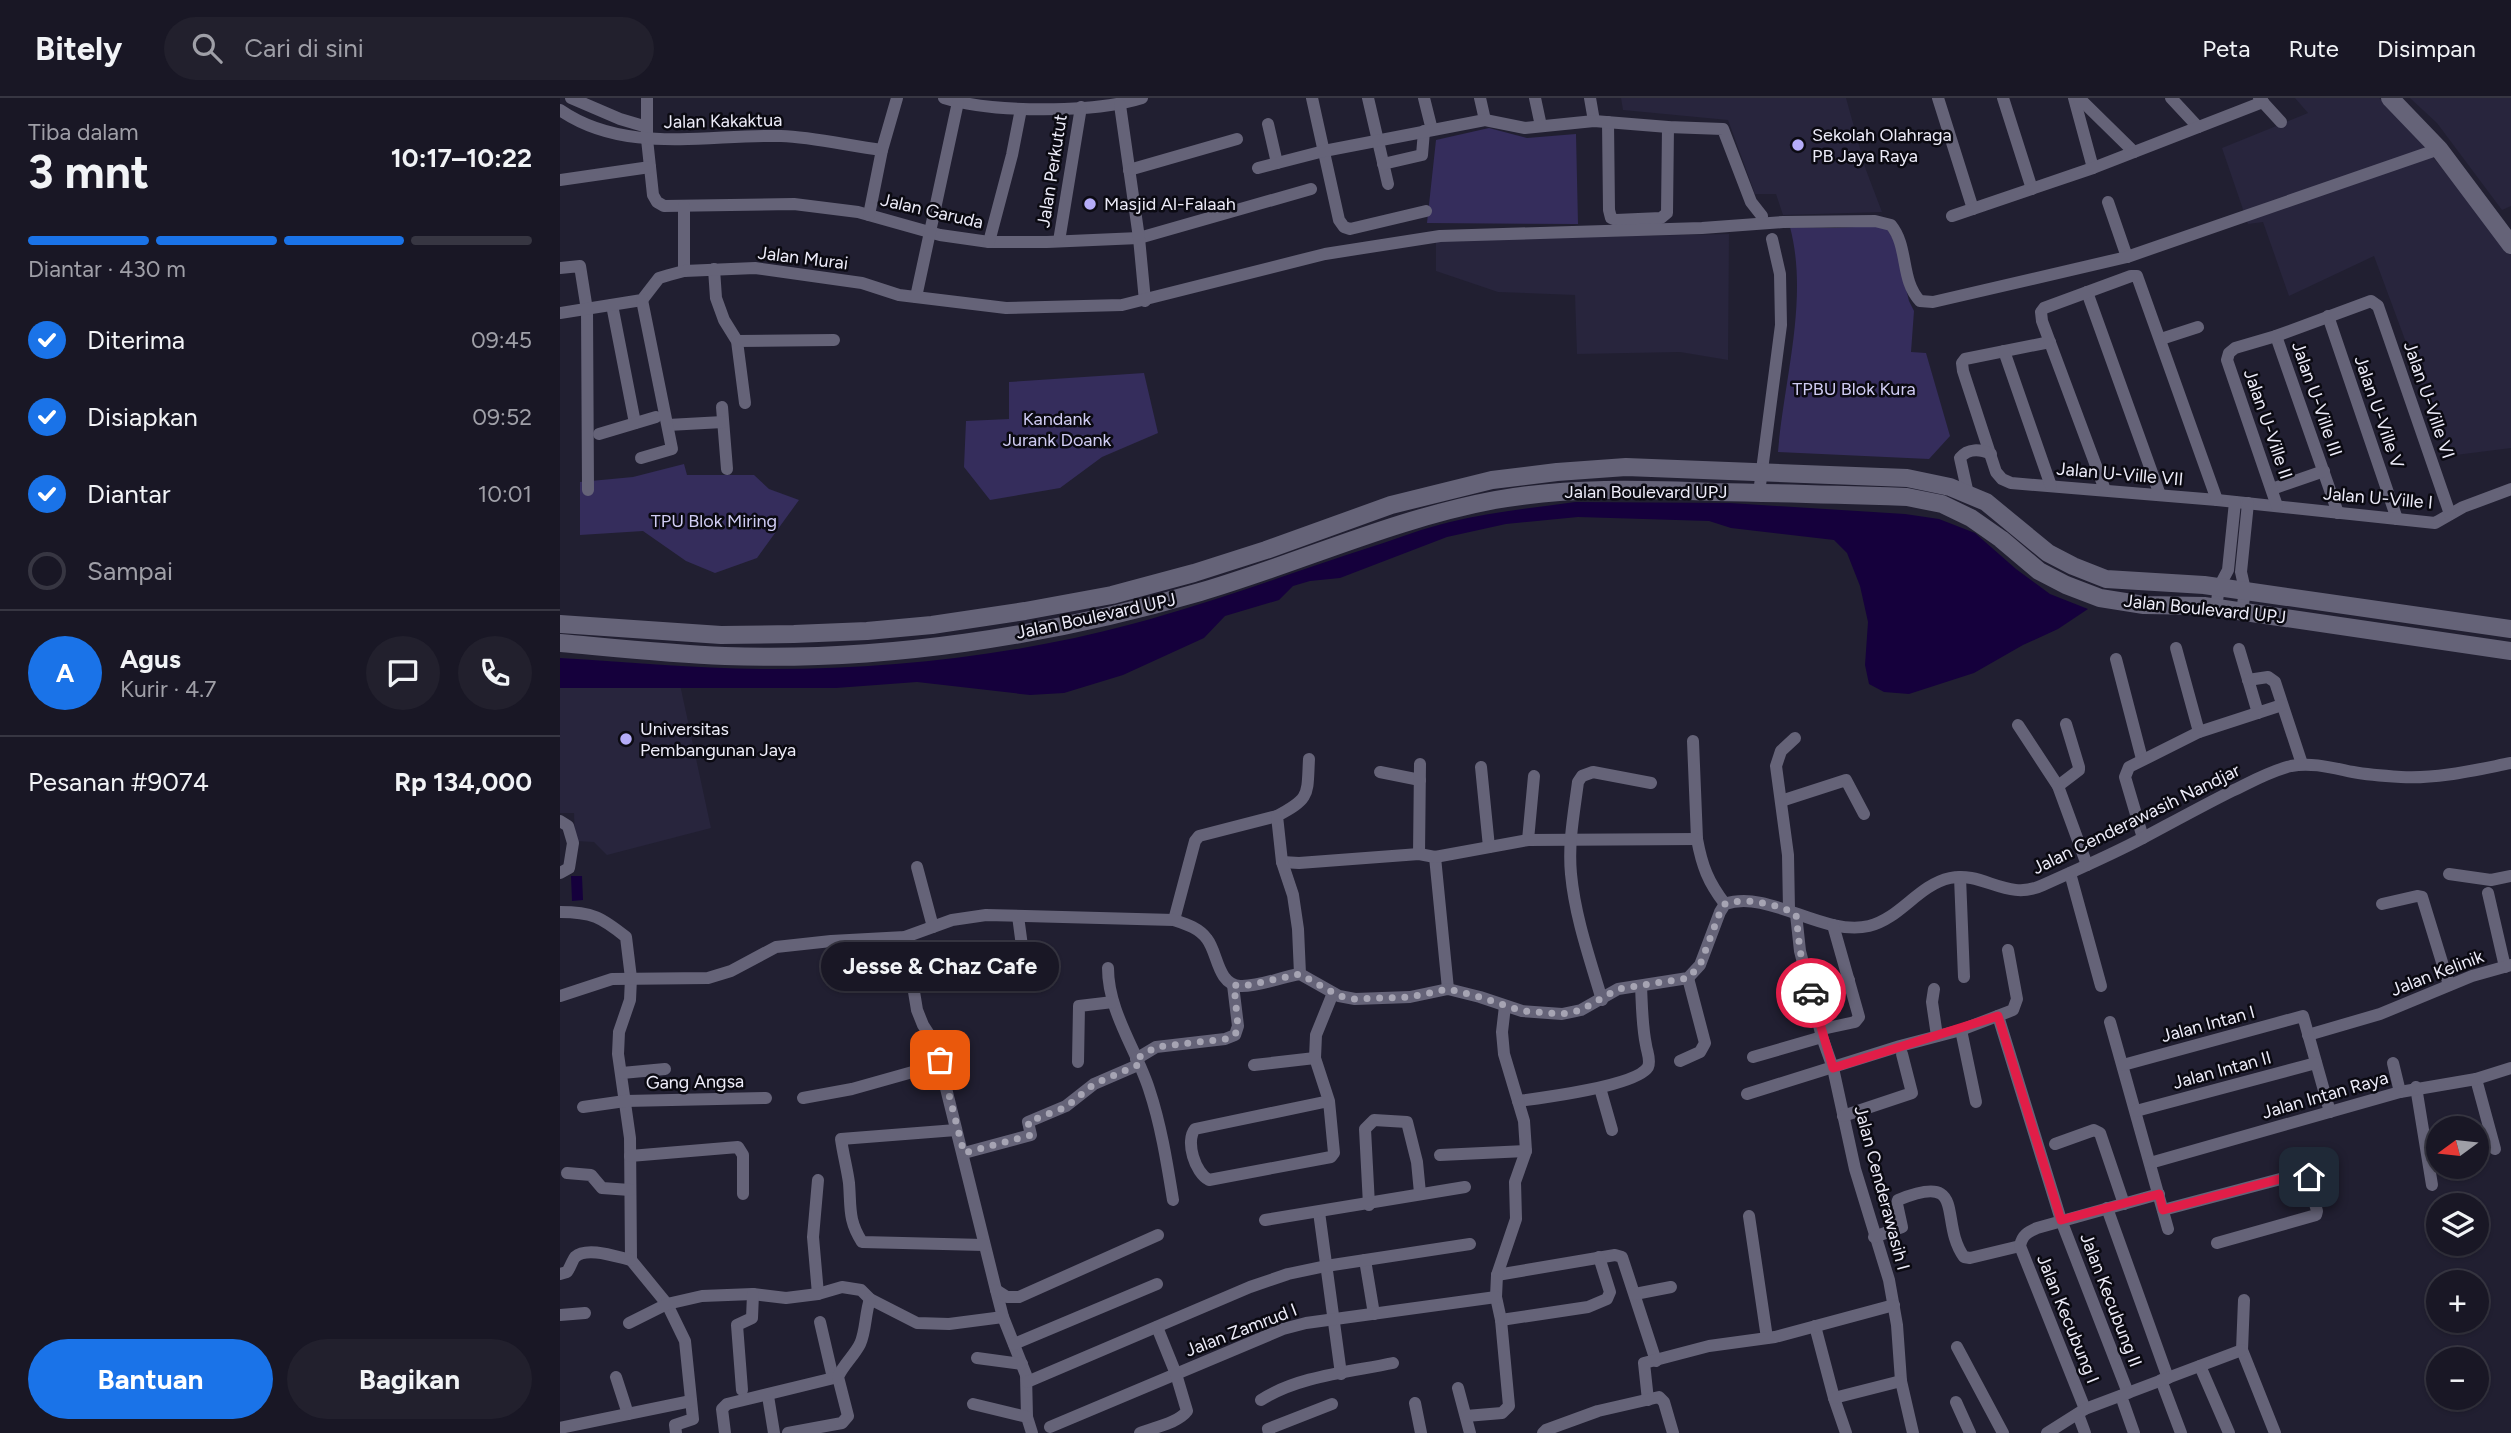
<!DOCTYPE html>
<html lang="id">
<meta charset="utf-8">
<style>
:root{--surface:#191725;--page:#22202d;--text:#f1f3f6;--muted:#9f9fa7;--line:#373642;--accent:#1a73e8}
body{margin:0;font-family:Figtree,sans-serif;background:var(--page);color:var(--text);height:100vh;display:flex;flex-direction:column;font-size:26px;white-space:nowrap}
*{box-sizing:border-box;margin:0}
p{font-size:23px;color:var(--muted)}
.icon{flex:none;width:38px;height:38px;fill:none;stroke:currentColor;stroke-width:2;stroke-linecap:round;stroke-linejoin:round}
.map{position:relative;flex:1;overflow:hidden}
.panel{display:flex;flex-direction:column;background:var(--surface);width:560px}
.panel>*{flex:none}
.needle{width:46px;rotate:255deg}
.buttons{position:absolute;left:1866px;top:1018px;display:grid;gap:14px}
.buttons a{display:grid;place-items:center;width:63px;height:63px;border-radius:50%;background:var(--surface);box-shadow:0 2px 5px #0004,0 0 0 2px var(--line);font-size:35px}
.pin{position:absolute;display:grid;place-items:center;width:60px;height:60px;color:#fff;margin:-30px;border-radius:14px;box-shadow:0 4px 10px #0006}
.courier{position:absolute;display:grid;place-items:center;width:70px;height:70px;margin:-35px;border:5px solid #e11d48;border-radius:50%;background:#fff;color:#222;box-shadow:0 2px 9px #0007}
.bubble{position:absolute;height:49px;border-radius:24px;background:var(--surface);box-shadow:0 2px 5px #0004,0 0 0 2px var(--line);font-size:23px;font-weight:700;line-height:49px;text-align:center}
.head em{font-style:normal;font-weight:700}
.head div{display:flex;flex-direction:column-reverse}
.head{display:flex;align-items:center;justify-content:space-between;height:119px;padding:0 28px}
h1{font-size:46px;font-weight:700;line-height:52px}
.bar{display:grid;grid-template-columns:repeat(4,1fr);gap:10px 7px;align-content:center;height:84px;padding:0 28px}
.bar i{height:9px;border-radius:5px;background:var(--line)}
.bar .selected{background:var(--accent)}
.bar p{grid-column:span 4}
.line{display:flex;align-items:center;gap:18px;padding:0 28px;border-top:2px solid var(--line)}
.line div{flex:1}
.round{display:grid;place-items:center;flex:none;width:74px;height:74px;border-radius:37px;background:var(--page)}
ol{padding:0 28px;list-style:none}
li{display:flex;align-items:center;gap:21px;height:77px}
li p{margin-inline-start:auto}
li .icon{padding:7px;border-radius:50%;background:var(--accent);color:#fff;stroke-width:4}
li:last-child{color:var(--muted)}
li i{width:38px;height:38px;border:4px solid var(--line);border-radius:50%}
.button{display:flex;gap:14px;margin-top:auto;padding:14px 28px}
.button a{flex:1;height:80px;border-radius:42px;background:var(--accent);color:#fff;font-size:28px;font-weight:700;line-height:80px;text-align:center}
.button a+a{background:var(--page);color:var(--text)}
header{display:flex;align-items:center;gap:42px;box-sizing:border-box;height:98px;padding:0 35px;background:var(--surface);border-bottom:2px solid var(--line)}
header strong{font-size:33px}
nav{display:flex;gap:38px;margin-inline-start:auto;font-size:24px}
.search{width:490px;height:63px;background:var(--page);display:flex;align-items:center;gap:18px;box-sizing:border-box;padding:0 24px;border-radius:38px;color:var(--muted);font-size:26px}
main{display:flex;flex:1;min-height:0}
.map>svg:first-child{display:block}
.built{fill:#28253d}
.green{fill:#352d5c}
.water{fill:#15003c}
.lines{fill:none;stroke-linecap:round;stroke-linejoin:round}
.street{stroke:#656378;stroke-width:12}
.secondary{stroke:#656378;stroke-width:18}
.done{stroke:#a6a4b3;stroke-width:7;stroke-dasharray:0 12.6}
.route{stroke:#e11d48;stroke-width:9}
.poi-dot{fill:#b5acf8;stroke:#0b0a12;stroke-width:2.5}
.labels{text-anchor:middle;stroke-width:5;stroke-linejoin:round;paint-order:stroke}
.street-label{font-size:18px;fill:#edecf9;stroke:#0b0a12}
.poi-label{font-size:18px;fill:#edecf9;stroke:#0b0a12;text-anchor:start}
.park-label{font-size:18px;fill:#d0ccf3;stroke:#0b0a12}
</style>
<header>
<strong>Bitely</strong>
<div class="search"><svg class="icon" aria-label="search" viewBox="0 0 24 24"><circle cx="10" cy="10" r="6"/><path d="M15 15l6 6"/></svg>Cari di sini</div>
<nav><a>Peta</a><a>Rute</a><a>Disimpan</a></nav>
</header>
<main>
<section class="panel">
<div class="head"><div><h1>3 mnt</h1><p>Tiba dalam</p></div><em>10:17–10:22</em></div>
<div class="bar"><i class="selected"></i><i class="selected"></i><i class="selected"></i><i></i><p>Diantar · 430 m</p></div>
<ol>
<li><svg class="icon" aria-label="check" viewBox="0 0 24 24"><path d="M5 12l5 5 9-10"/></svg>Diterima<p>09:45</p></li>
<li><svg class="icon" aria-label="check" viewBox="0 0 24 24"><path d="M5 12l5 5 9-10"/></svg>Disiapkan<p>09:52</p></li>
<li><svg class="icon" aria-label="check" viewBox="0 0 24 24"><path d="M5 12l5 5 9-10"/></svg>Diantar<p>10:01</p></li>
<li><i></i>Sampai</li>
</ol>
<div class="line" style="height:126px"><b class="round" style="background:var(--accent);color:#fff">A</b><div><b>Agus</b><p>Kurir · 4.7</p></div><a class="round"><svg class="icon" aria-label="chat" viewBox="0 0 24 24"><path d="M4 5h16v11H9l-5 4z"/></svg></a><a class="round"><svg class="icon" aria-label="phone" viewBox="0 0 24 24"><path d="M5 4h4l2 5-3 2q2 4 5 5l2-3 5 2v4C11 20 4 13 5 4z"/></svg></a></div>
<div class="line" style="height:91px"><div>Pesanan #9074</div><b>Rp 134,000</b></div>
<div class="button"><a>Bantuan</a><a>Bagikan</a></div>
</section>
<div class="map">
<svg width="1951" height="1335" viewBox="0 0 1951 1335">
<rect width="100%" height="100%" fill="#211f31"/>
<g class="built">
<path d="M1061 0H1286L1306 72 1322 114 1223 117 1216 96H1195L1168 22 1063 12Z"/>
<path d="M1735 0H1819L1827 4 1951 153V350L1888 358 1814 158 1729 198 1703 124 1688 126 1662 50 1748 15Z"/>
<path d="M1850 0H1951V108L1942 112 1877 25Z"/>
<path d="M1169 136 1168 262 1120 254 1017 256 1015 197 938 194 876 173V142Z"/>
<path d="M0 560 116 568 151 730 47 757 34 744 15 743 14 715H0Z"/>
</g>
<g class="green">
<path d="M929 30 967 40 1016 36 1018 126 867 125 876 42Z"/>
<path d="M1316 128 1327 131 1335 144 1349 203 1354 213 1351 254 1366 255 1390 338 1369 361 1218 354C1224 281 1249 201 1230 129L1274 130Z"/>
<path d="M584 275 598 335 542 359 500 390 430 402 404 369 406 323 449 321V284Z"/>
<path d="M124 366 127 377H194L209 391 239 402 197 460 155 475 126 463 83 433 20 437V384L73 379Z"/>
</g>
<g class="water">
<path d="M1015 404 1170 405 1345 416 1379 421 1415 435 1456 471 1490 496 1528 511 1498 531 1463 547 1414 575 1349 596 1324 594 1309 586 1305 567 1308 524 1300 488 1287 455 1274 442 1171 430 1149 423 1018 419 946 426 887 439 780 480 750 483 733 488 719 502 665 518 644 540 563 577 504 595 470 597 357 584 276 590H0V560C67 564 134 570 201 571 324 572 453 558 572 526 654 504 733 474 814 448 839 440 864 430 890 424 931 414 973 410 1015 404Z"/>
<path d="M11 778H22L23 802 12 803Z"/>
</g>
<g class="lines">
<g class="street">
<path d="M11 0 60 21 87 29"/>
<path d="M87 0V41L93 97 97 104 104 108 234 106 298 114 380 137 429 144H487L579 140 751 91"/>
<path d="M384 0C432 15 535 15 582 0"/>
<path d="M752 0 779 122 784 129 790 131 866 113"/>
<path d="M808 0 828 86"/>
<path d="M864 0 872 32"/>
<path d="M920 0 925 22"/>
<path d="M975 0 981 28"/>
<path d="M1030 0 1034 23"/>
<path d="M1378 0 1413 111"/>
<path d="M1443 0 1472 91"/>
<path d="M1514 0 1533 70"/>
<path d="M1519 0 1574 54"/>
<path d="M1611 0 1638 29"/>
<path d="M1699 0 1721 24"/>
<path d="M560 7 579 140 585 203"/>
<path d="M0 12C65 57 147 36 221 38 254 39 289 48 322 52"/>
<path d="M1048 24 1049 112 1051 120 1056 122 1101 120 1107 115 1108 29"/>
<path d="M708 26 717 65"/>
<path d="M823 66 862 57 864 33"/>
<path d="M698 70 764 53 925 22 965 30 1034 23 1108 29 1163 31 1191 104 1202 118"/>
<path d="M569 72 677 41"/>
<path d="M0 82 90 69"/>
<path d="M1548 104 1567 159"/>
<path d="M309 117 322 52 337 0"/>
<path d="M1392 118 1533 70 1703 4"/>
<path d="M499 143 521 9"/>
<path d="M429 144 452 57 461 11"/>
<path d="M0 170 20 168 27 212 28 392"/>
<path d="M154 171 156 200 164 222 177 243 185 305"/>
<path d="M124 173V108"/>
<path d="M1527 194 1600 397"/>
<path d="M356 199 398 4"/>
<path d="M52 207 75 325"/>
<path d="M0 215 82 202 99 180 109 177 124 173 195 170 302 185 339 197 446 210 562 207 765 156 880 138 1142 130 1223 124 1315 123 1331 127C1349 149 1340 182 1360 203L1373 204 1567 159 1879 51"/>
<path d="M1768 218 1837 421"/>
<path d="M1716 238 1778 415"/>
<path d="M1601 241 1638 229"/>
<path d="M177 243 274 242"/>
<path d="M1490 244 1405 261 1402 265 1403 273 1436 374 1442 381 1451 385 1657 402 1875 425 1903 409 1951 391"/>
<path d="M1444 253 1491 388"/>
<path d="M162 309 167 371"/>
<path d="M108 327 163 324"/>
<path d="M39 336 96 319"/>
<path d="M81 360 112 351 82 202"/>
<path d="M1712 391 1764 373"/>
<path d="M1545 392 1482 223 1481 214 1484 210 1571 178H1577L1657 402"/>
<path d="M1199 395 1221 227 1220 176 1212 141"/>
<path d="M1408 396 1400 360C1408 350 1420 351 1431 356"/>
<path d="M1717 408 1667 262 1669 255 1675 250 1716 238 1811 203 1818 208 1890 416"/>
<path d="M1656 510 1659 489 1668 472 1675 404"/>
<path d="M1682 514 1685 492 1681 474 1688 405"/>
<path d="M1616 550 1639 634"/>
<path d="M1679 551 1698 615"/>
<path d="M1556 561 1582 661"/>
<path d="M1688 582 1708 579 1715 584 1742 666"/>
<path d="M1458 627 1498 688 1527 767"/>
<path d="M1133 643 1137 741C1142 768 1148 784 1165 806"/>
<path d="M921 669 929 749"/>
<path d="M820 674 860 682"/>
<path d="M1498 688 1519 672V669L1506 626"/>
<path d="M1221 703 1286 682 1304 716"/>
<path d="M0 723 8 728 13 745 9 770 0 775"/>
<path d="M1583 740 1565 679 1569 669 1639 634 1722 607"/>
<path d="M968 742 974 678"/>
<path d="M859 756 860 666"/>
<path d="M875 759 888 891"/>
<path d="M722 764 739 765 859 756 875 759 968 742 1137 741"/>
<path d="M357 769 373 829"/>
<path d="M1510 775 1541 888"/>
<path d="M1889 776 1931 782 1951 778"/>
<path d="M1400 779 1404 879"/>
<path d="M1928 795 1945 869"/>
<path d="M1822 806 1857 798 1862 799 1889 887"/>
<path d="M1229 812 1228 757 1216 668 1221 653 1235 640"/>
<path d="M0 814C32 814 41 819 66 839L71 880 70 902 59 934 58 956 70 1040 71 1162 107 1206 125 1243 133 1321 115 1327 116 1335"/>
<path d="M1236 816 1240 853 1262 939 1273 970 1295 1071 1329 1182 1337 1227 1341 1283 1353 1335"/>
<path d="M458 818 466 878"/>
<path d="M614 822 635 743 639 738 717 718"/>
<path d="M345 839 357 912 363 927 372 941 379 962 436 1192 443 1219 466 1277 467 1319 472 1335"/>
<path d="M548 870C548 913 576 951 589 991 601 1027 607 1065 613 1102"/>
<path d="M740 876 738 831 733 797 722 764 717 718C751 700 747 697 749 661"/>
<path d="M450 881 486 878"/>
<path d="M1257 891 1289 882"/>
<path d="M1374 891 1372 904 1377 938"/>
<path d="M0 898 52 881 148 880 171 873 216 849 271 843 345 839 392 822 426 817 614 822C626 826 639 830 647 841 658 855 657 886 680 888 699 889 720 879 740 876L779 898 795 901 850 899 888 891 920 899 962 913 1002 916 1021 912 1058 891 1128 880 1140 867 1160 814 1165 806C1209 791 1263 839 1309 828 1341 820 1358 787 1390 780 1424 773 1447 804 1483 787 1516 772 1551 757 1583 740 1613 724 1642 708 1672 693 1691 684 1710 673 1731 668 1752 664 1773 670 1793 674 1809 677 1825 678 1841 679 1878 681 1915 672 1951 665"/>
<path d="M1042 902C1030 861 1015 819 1011 776 1008 745 1014 715 1018 684L1022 678 1033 674 1091 685"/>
<path d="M1438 918 1501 1122 1568 1295"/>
<path d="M1550 924 1608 1131"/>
<path d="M1267 930 1295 924 1299 919 1273 827"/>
<path d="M1401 932 1416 1004"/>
<path d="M1748 937 1820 916 1912 878 1951 867"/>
<path d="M1193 959 1262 939"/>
<path d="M576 961 596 949 665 941 675 937 678 928 673 887"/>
<path d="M1120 963 1140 954 1145 945 1128 880"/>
<path d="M518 964 519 908 553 904"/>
<path d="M1833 965 1840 994"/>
<path d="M694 967 755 960"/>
<path d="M1563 967 1743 918 1770 1014"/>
<path d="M62 975 105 971"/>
<path d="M1916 981 1935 1051"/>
<path d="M1856 989 1872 1087"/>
<path d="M1040 990 1052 1032"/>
<path d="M1187 996 1340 948 1401 932 1453 912 1457 901 1448 852"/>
<path d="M243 1000 292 991 381 966"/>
<path d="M769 1003 635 1031C625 1043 635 1075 649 1082L771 1059 774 1055 769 1003 755 960 756 937 773 895"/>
<path d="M958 1003C982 1000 1077 988 1088 969 1091 962 1087 954 1086 947 1082 928 1082 908 1081 888"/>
<path d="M23 1009 65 1003 206 1000"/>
<path d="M1576 1013 1756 965"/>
<path d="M1283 1018 1352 995 1342 956"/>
<path d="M396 1032 281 1041C283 1056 287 1070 289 1085 291 1110 288 1122 302 1144L424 1147"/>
<path d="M1495 1046 1534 1032 1540 1035 1564 1106"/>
<path d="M404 1055 471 1037 468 1024 506 1008 534 986 578 967"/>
<path d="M880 1057 966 1053"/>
<path d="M70 1058 178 1049 183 1057V1096"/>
<path d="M1590 1065 1840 994 1916 981 1951 970"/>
<path d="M7 1075 31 1077 42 1090 70 1092"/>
<path d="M809 1107 805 1031 814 1022 847 1024 857 1064 860 1095"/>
<path d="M1547 1110 1608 1280"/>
<path d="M1603 1112 1743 1075 1747 1077 1757 1113 1756 1117 1657 1145"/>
<path d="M759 1114 781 1276"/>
<path d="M1189 1118 1207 1240"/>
<path d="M705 1122 905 1089"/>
<path d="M1314 1139 1342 1129 1337 1106 1338 1102C1409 1073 1378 1123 1404 1159L1410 1160 1460 1148"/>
<path d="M805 1162 814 1216"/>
<path d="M0 1176 7 1174C10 1170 12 1163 15 1159 27 1148 57 1159 71 1162"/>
<path d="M937 1177 1055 1157 1062 1159 1096 1263"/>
<path d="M436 1192 447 1199H459L598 1137"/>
<path d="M258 1196 253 1139 258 1082"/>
<path d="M1075 1196 1111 1189"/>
<path d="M1684 1202 1682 1252 1715 1335"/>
<path d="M0 1217 25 1215"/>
<path d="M941 1222 1028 1209 1047 1201 1050 1194 1039 1159"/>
<path d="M260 1224 273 1280"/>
<path d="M69 1225 107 1206 142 1198 193 1196 226 1200 258 1196 282 1189 301 1192 310 1201 357 1225 389 1226 443 1219"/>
<path d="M1255 1228 1274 1300 1286 1335"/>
<path d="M454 1246 597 1186"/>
<path d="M1397 1249 1443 1335"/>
<path d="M417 1260 462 1266"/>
<path d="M1640 1268 1669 1335"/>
<path d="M56 1279 68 1316"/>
<path d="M1601 1282 1621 1335"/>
<path d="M467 1284 690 1189 728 1176 766 1168 910 1146"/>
<path d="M898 1290 910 1335"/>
<path d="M182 1292 177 1227 192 1220 193 1196"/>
<path d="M208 1298 214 1335"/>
<path d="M1561 1298 1574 1335"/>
<path d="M1274 1300 1341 1283"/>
<path d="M701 1302C738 1278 790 1274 833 1265"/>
<path d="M1088 1302 1084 1265 1149 1248 1215 1239 1334 1207"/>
<path d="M1396 1304 1410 1335"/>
<path d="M855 1305 861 1335"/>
<path d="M413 1306 467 1319"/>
<path d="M1525 1311 1460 1148C1462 1137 1468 1134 1477 1130L1599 1096"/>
<path d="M1518 1316 1525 1335"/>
<path d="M906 1318 942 1315 949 1308 941 1222 936 1199 937 1177 956 1121 955 1084 966 1053 964 1023 944 956 942 934 945 908"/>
<path d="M490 1329 723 1231 746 1225 936 1199"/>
<path d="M0 1330 131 1303"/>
<path d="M165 1335 162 1311 167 1306 278 1279"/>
<path d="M228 1335 282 1325 288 1318 278 1279C283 1267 294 1258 300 1246 306 1233 305 1216 310 1201"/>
<path d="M580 1335C595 1329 618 1325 627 1313L616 1276 597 1229"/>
<path d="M709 1335 708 1331 772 1306"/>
<path d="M983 1335 986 1332 1038 1313 1099 1299 1104 1304 1113 1335"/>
<path d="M1487 1335 1525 1311 1682 1252"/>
</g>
<g class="secondary">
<path d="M1830 0 1879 51 1951 147"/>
<path d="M0 526 161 537 234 536 307 533 372 527 465 513 552 497 634 475 706 452 831 407 932 382 997 374 1066 369 1347 380 1390 389 1426 404 1488 455 1513 468 1546 481 1644 487 1951 531"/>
<path d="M0 545C55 550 110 556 165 558 322 564 490 538 640 494 739 465 833 421 935 402 1008 389 1081 391 1155 394 1219 395 1283 397 1347 399L1382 406 1411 420 1441 441 1479 473 1506 487 1540 500 1584 507 1644 508 1951 553"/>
</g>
</g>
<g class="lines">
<path class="done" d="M380 962 404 1055 471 1037 468 1024 506 1009 534 986 578 967 576 961 596 949 665 941 675 937 678 929 674 887 684 888 740 876 779 898 795 901 850 899 888 891 920 899 962 913 1002 916 1021 912 1058 891 1128 880 1140 867 1160 814 1165 806C1185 799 1217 806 1236 816L1240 853 1251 895"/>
<path class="route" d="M1251 895 1273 970 1438 918 1501 1122 1599 1096 1603 1112 1743 1075 1749 1079"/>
</g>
<g class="poi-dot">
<circle cx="1238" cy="47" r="7"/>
<circle cx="530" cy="106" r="7"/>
<circle cx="66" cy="641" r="7"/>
</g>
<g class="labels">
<g class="street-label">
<text transform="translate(163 23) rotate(-1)" y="6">Jalan Kakaktua</text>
<text transform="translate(492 73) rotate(-81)" y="6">Jalan Perkutut</text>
<text transform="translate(372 113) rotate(13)" y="6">Jalan Garuda</text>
<text transform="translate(243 160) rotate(7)" y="6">Jalan Murai</text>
<text transform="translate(1757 301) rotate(71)" y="6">Jalan U-Ville III</text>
<text transform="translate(1869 302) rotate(71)" y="6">Jalan U-Ville VI</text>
<text transform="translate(1819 314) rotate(71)" y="6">Jalan U-Ville V</text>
<text transform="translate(1708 326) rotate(71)" y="6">Jalan U-Ville II</text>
<text transform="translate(1560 376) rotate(5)" y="6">Jalan U-Ville VII</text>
<text x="1086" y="400">Jalan Boulevard UPJ</text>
<text transform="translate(1818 400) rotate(5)" y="6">Jalan U-Ville I</text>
<text transform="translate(1645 511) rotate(6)" y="6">Jalan Boulevard UPJ</text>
<text transform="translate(536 518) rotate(-12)" y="6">Jalan Boulevard UPJ</text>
<text transform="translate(1576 721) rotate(-26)" y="6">Jalan Cenderawasih Nandjar</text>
<text transform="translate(1877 875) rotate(-21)" y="6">Jalan Kelinik</text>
<text transform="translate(1648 926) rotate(-15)" y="6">Jalan Intan I</text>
<text transform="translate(1662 972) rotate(-15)" y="6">Jalan Intan II</text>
<text transform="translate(135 984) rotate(-1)" y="6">Gang Angsa</text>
<text transform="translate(1765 997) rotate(-16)" y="6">Jalan Intan Raya</text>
<text transform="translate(1322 1090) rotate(75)" y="6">Jalan Cenderawasih I</text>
<text transform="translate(1551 1202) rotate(69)" y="6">Jalan Kecubung II</text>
<text transform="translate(1508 1221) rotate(68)" y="6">Jalan Kecubung I</text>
<text transform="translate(681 1232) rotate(-21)" y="6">Jalan Zamrud I</text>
</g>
<g class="poi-label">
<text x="1252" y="43">Sekolah Olahraga<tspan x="1252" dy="21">PB Jaya Raya</tspan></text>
<text x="544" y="112">Masjid Al-Falaah</text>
<text x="80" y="637">Universitas<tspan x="80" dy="21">Pembangunan Jaya</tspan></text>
</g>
<g class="park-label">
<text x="1294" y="297">TPBU Blok Kura</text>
<text x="497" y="327">Kandank<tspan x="497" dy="21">Jurank Doank</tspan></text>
<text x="154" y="429">TPU Blok Miring</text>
</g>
</g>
</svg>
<div class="buttons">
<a><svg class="needle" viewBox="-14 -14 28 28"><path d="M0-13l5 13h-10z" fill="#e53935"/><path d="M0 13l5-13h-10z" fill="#9f9fa7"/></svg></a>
<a><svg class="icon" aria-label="layers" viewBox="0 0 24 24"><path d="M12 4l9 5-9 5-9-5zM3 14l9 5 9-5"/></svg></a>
<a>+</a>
<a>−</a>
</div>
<div class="pin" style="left:380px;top:962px;background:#ea580c"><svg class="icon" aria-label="bag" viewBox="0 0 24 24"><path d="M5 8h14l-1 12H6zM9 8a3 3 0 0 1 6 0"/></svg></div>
<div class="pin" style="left:1749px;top:1079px;background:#1f2937"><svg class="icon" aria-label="home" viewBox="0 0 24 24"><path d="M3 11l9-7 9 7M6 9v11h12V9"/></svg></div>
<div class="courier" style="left:1251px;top:895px"><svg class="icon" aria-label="car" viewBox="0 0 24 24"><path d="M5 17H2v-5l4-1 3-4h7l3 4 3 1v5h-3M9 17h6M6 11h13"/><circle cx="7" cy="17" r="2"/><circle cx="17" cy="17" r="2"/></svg></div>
<div class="bubble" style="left:261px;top:844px;width:238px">Jesse &amp; Chaz Cafe</div>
</div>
</main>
